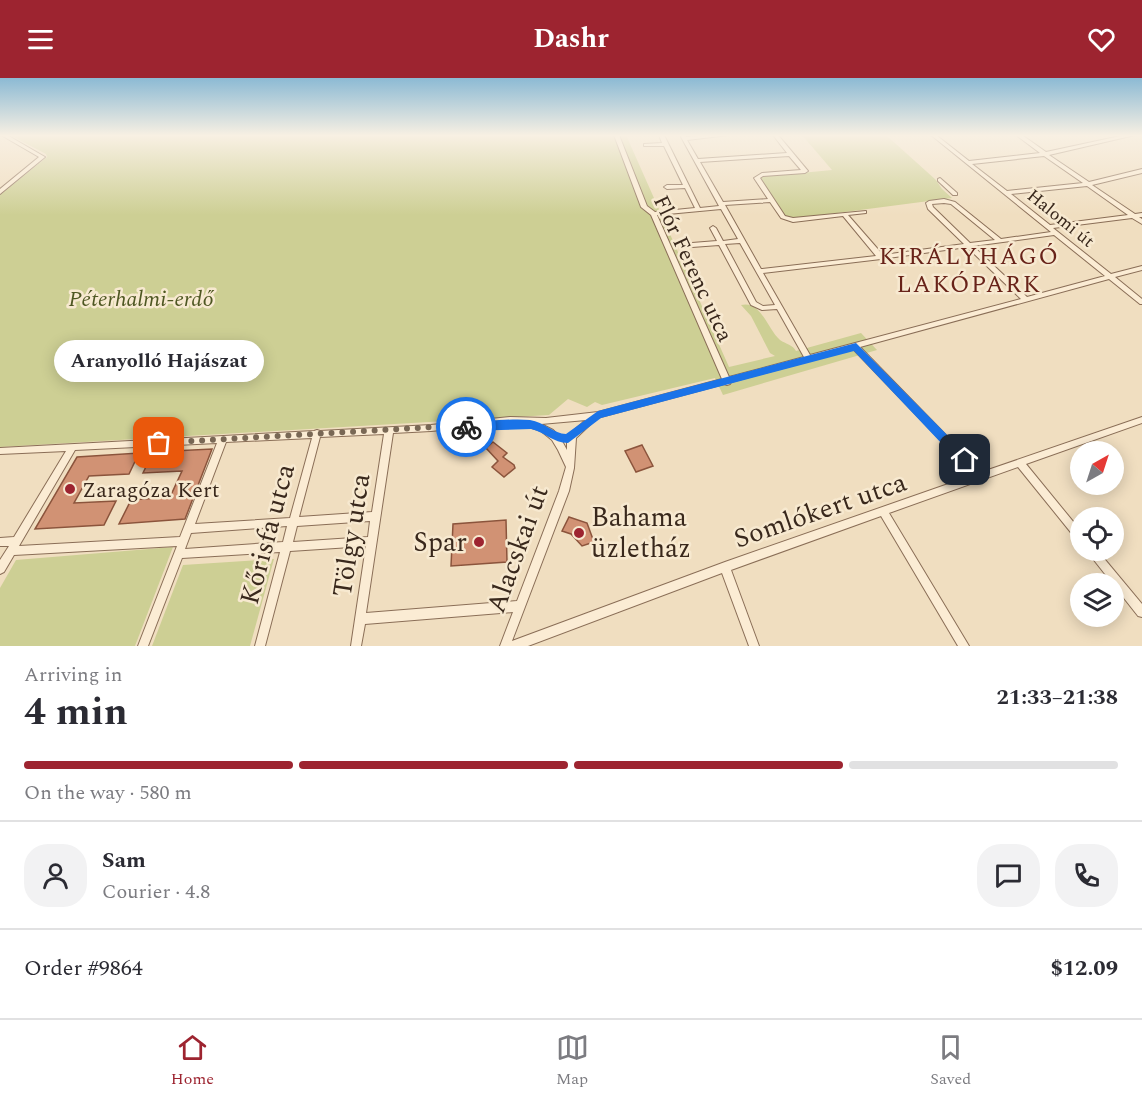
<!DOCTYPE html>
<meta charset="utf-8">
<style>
:root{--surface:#fff;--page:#f2f2f3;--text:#2b2b33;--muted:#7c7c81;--line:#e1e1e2;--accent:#9d2430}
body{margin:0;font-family:Spectral,serif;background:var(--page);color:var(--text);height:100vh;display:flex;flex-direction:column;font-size:22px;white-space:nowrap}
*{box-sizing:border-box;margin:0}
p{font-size:20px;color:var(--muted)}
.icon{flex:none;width:33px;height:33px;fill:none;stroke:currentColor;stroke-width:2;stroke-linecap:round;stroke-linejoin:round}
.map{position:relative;height:568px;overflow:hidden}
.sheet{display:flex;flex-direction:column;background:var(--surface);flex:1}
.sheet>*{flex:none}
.needle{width:39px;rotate:39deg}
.controls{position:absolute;left:1070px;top:363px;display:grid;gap:12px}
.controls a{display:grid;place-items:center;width:54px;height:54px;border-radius:50%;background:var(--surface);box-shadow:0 3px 15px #0003;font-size:30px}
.pin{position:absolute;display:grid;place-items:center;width:51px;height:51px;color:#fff;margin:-26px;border-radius:12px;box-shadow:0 3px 9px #0006}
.courier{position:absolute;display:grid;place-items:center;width:60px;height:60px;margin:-30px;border:4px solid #1a73e8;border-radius:50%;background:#fff;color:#222;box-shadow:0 2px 8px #0007}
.bubble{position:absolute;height:42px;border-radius:21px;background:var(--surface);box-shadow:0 3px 15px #0003;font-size:20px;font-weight:700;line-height:42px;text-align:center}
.headline em{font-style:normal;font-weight:700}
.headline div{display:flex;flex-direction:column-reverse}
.headline{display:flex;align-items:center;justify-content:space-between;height:102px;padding:0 24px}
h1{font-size:39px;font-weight:700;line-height:45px}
.bar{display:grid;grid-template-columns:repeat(4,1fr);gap:9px 6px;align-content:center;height:72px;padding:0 24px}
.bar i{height:8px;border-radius:4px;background:var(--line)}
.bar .active{background:var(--accent)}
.bar p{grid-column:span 4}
.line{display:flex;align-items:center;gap:15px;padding:0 24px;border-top:2px solid var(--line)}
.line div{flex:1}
.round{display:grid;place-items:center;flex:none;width:63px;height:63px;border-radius:24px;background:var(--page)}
header{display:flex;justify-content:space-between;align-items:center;height:78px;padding:0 24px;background:var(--accent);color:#fff;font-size:27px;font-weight:700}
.dock{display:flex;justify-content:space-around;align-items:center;height:84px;border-top:2px solid var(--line);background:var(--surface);font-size:16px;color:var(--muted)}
.dock a{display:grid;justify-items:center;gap:3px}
.dock .active{color:var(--accent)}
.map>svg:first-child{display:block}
.green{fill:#cdcf94}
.building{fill:#d19274;stroke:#8b543c;stroke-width:1.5}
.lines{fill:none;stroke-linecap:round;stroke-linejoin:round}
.minor-casing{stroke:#8a6e57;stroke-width:2}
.minor{fill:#fbecd4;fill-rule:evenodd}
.route{fill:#1a73e8}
.done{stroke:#796855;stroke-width:6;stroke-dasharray:0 10.8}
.poi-dot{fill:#9d2430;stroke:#f7e9d0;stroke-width:2}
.labels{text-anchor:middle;stroke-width:5;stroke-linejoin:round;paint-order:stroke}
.far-street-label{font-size:18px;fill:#39281c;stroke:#f7e9d0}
.street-label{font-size:22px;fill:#39281c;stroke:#f7e9d0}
.park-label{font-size:22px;font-style:italic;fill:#4e5722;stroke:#f7e9d0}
.poi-label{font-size:22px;fill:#39281c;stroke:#f7e9d0;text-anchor:start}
.neighbourhood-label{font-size:24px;letter-spacing:1.5px;fill:#682319;stroke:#f7e9d0}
.near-street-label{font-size:27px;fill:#39281c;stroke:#f7e9d0}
.near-poi-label{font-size:27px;fill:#39281c;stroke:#f7e9d0;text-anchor:start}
</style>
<header><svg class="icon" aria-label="menu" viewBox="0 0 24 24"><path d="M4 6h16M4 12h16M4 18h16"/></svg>Dashr<svg class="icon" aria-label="heart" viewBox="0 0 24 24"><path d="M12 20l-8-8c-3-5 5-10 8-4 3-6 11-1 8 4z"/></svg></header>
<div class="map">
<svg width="1142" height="568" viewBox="0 0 1142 568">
<rect width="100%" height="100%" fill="#f0dec0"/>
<g class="green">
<path d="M10 57H626L729 289 775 278 770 275 751 238 741 227C761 222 768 252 780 262 786 266 793 267 796 273L861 255 877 272 723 317 715 300 602 327 595 324 587 329 568 321 549 337 0 369V117L47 79 46 76Z"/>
<path d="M802 57H886L936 102 942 111 952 120 791 141 784 138 760 99 832 92Z"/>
<path d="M173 469 135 568H0V510L16 482Z"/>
<path d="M274 481 250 568H152L183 487Z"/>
</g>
<g class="building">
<path d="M493 364 507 375 503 379 514 387 515 390 504 399 492 389 498 383 486 370Z"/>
<path d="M642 367 653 388 636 394 625 373Z"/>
<path d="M212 371 185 441 119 446 131 422 170 419 182 393 143 395 153 374Z"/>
<path d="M139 375 129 396 89 398 74 425 116 423 104 447 35 451 77 379Z"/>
<path d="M569 439 587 445 594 464 582 468 571 456 562 453Z"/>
<path d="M506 442 507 484 451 488 453 446Z"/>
</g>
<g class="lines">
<defs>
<g id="minor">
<path d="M1 57H7L45 79 0 116V111L39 79Z"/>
<path d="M614 57H619L647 128 655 134 695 130 685 110 667 111 664 109 667 107H683L664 68H644V66L662 65 659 57H664L700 130 719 128 680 57H685L686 59 707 57H729L687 62 698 81 787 75 773 57H778L808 93 805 95 763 98 760 100 785 138 793 140 866 133V135L848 137 883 177 964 166 928 131 926 125 929 123 944 121 955 124 1001 161 1051 154 931 57H936L969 83 1040 75 1016 57H1022L1046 74 1125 57H1135L1049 77 1089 104 1142 91V95L1092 107 1135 136 1142 135V139H1139L1142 141V146L1132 140 1053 150 1111 196 1142 188V192L1115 199 1142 221V226H1140L1109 201 860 269 982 394 1142 339V345L1026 386 1080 452V463L1077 462 1018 389 889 435 969 568H958L881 438 731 492 759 568H749L722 495 528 568H500L513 534 365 546 361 568H351L366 468 290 473 265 568H255L280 474 182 480 148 568H138L177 468 14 477 4 494 0 496V482L9 468H0V460L14 459 66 373 0 376V370L314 353 317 352 320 353 431 347 510 339 546 340 598 334 722 301 651 137 641 129ZM789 78 801 92 762 95 754 100 768 121 723 124 700 84ZM1044 78 1083 105 1007 113 972 86ZM1087 108 1128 137 1050 147 1011 116ZM770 124 781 140 793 144 843 138 876 178 761 191 725 127ZM944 125 951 126 995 162 970 165 933 129 932 126ZM721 131 738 161 723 163 716 150 713 148 710 150 717 163 692 165 689 167 692 169 719 167 751 227 762 232 777 231 804 279 729 299 657 137ZM1054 157 1105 198 1027 219 973 168ZM740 165 775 227 763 228 756 224 725 166ZM967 169 1021 221 810 277 763 195 881 181ZM853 271 974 397 725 484 512 563 569 413 574 390 576 360 597 340 724 306 727 307 730 306 731 304ZM586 342 568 357H558L553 352 541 346ZM510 345 525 346 526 348 541 353 552 362 558 372 566 389 559 413 517 523 366 535 393 355 431 353ZM384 356 372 434 299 439 320 359ZM312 360 290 440 195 446 226 364ZM562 363H567V372ZM217 365 180 459 19 468 75 372ZM370 443 368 459 293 464 297 448ZM287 448 283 464 185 471 191 455Z"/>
<path d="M940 100 957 115V117H953L938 103V101Z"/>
<path d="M1086 472H1097L1142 526V539L1138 538Z"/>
</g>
</defs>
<use href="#minor" class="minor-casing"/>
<use href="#minor" class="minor"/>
</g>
<linearGradient id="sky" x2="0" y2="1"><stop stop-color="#8cbad4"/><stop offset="0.42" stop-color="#f8f0e3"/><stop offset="1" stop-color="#f8f0e3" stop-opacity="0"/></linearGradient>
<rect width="1142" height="137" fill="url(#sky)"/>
<path class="route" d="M856 265 969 379V386H961L854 273 601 340 568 365C553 365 545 354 531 351L466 353 461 349 466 344C487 344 510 340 530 342 544 344 554 356 566 356L598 333Z"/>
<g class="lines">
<path class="done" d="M159 365 450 348 466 349"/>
</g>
<g class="poi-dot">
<circle cx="70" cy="411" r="6"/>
<circle cx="579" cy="455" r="6"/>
<circle cx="479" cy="464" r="6"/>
</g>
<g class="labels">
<g class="far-street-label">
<text transform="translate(1061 140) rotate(39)" y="6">Halomi út</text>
</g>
<g class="street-label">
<text transform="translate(694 190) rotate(65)" y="8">Flór Ferenc utca</text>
</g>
<g class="park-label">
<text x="141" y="228">Péterhalmi-erdő</text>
</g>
<g class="poi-label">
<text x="82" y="419">Zaragóza Kert</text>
</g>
<g class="neighbourhood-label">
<text x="969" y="186">KIRÁLYHÁGÓ<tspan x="969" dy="28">LAKÓPARK</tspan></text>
</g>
<g class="near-street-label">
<text transform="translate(820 432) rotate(-19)" y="9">Somlókert utca</text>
<text transform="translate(267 456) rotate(-75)" y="9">Kőrisfa utca</text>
<text transform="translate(351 457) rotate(-81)" y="9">Tölgy utca</text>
<text transform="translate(517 471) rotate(-70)" y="9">Alacskai út</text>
</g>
<g class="near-poi-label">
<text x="591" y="448">Bahama<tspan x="591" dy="31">üzletház</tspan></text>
<text x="467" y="473" text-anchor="end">Spar</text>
</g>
</g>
</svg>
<div class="controls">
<a><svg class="needle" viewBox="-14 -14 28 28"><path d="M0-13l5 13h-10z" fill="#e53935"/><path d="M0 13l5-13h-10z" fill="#7c7c81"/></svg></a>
<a><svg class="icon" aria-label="locate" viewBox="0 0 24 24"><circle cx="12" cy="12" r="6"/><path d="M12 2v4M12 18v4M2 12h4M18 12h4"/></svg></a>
<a><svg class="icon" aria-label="layers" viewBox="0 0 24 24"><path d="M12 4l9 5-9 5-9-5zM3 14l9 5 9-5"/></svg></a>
</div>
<div class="pin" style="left:159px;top:365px;background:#ea580c"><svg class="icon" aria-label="bag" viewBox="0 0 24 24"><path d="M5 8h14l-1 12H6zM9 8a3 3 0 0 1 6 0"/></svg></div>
<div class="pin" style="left:965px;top:382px;background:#1f2937"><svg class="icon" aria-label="home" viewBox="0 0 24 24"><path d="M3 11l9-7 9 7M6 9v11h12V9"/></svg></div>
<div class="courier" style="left:466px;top:349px"><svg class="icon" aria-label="bike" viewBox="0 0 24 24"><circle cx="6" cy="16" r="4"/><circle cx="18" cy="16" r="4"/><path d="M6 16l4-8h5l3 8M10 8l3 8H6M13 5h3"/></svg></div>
<div class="bubble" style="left:54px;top:262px;width:210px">Aranyolló Hajászat</div>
</div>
<section class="sheet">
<div class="headline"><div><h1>4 min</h1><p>Arriving in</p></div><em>21:33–21:38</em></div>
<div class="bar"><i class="active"></i><i class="active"></i><i class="active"></i><i></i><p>On the way · 580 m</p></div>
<div class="line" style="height:108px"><a class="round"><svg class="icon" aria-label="person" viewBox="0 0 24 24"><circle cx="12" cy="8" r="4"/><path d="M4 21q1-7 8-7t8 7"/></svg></a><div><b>Sam</b><p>Courier · 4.8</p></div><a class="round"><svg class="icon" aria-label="chat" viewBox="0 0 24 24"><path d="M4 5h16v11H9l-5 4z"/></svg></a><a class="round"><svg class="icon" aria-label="phone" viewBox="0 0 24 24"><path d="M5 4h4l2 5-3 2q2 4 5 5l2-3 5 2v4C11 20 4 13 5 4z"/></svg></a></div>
<div class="line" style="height:78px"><div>Order #9864</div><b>$12.09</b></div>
</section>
<nav class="dock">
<a class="active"><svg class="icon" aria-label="home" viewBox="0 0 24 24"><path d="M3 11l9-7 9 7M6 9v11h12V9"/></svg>Home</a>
<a><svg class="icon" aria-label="map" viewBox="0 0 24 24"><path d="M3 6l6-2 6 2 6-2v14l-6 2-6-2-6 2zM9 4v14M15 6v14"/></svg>Map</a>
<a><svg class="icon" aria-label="saved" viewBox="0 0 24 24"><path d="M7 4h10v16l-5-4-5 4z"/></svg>Saved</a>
</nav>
